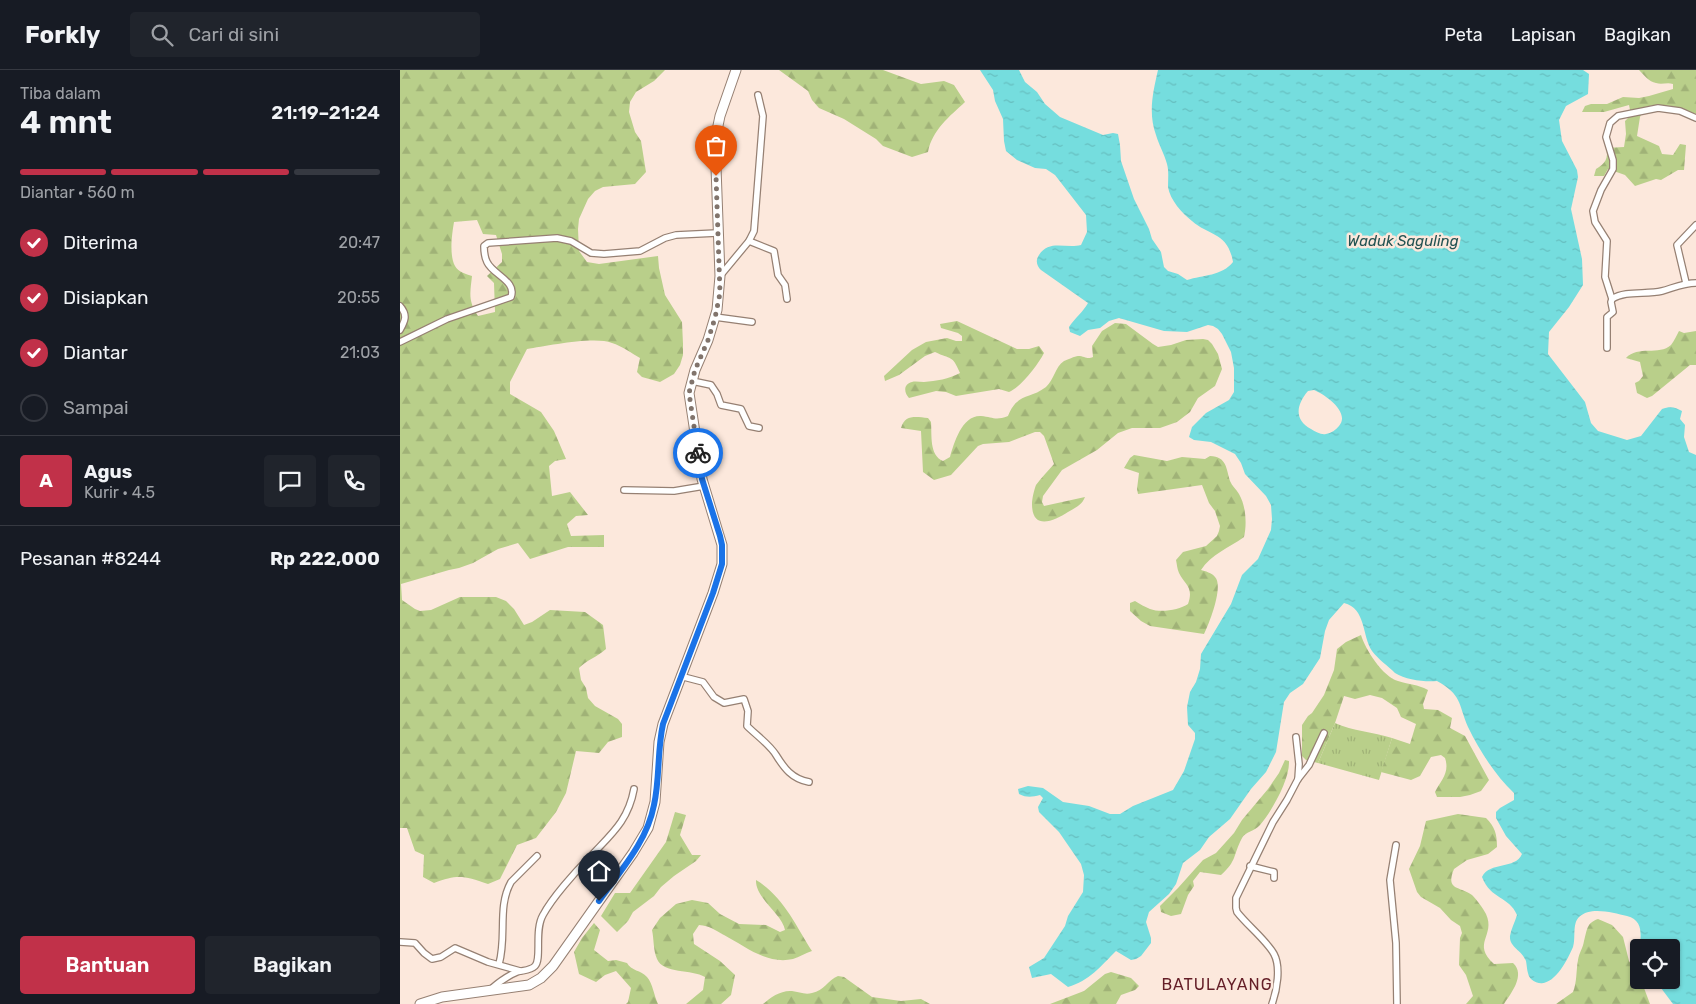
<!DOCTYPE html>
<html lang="id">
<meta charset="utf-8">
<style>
:root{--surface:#171b24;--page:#20242c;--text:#f1f3f6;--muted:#9ea1a6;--line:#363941;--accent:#c13149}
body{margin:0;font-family:Rubik,sans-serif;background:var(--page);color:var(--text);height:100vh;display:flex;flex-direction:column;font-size:19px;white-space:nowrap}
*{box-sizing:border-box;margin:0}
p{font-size:16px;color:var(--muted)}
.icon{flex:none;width:28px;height:28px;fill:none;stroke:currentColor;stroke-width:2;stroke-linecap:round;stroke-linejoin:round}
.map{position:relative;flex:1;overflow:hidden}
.sheet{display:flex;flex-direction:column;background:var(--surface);width:400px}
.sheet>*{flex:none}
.tools{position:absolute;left:1230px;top:869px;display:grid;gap:10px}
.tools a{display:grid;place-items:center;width:50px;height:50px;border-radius:5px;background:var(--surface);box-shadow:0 1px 4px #0004;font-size:25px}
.pin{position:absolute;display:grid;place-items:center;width:42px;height:42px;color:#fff;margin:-51px -21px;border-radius:50% 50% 50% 0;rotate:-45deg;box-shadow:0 0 5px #0007}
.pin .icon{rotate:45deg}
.courier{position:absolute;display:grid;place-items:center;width:50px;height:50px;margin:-25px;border:4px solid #1a73e8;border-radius:50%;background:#fff;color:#222;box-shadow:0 1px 6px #0007}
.summary em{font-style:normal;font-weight:600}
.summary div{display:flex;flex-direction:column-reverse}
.summary{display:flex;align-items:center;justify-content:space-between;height:85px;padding:0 20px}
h1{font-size:32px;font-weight:600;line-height:38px}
.bar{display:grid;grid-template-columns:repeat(4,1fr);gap:8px 5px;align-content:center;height:60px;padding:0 20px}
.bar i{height:6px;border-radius:4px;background:var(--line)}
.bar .selected{background:var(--accent)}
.bar p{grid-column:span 4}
.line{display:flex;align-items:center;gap:12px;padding:0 20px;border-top:1px solid var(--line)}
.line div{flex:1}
.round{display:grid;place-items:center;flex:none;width:52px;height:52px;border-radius:5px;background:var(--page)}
ol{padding:0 20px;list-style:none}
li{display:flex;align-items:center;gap:15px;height:55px}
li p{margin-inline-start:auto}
li .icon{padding:5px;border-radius:50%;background:var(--accent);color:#fff;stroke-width:4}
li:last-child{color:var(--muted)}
li i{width:28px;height:28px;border:2px solid var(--line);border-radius:50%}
.action{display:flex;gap:10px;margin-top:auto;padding:10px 20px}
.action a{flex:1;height:58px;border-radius:5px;background:var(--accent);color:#fff;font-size:20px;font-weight:600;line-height:58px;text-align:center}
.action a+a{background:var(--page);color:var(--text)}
header{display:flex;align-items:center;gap:30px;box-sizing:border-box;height:70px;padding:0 25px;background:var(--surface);border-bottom:1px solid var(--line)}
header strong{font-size:24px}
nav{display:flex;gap:28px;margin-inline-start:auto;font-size:18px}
.search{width:350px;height:45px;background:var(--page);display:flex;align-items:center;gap:12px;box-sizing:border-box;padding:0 18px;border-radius:5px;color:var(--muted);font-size:19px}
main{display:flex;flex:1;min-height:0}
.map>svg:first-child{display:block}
.grass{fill:url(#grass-tufts)}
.forest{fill:url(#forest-firs);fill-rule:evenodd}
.water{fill:url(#water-ripples);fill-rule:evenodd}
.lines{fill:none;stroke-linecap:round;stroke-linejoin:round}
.minor-casing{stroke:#968073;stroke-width:8}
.secondary-casing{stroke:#968073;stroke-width:11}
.minor{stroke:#fff;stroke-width:5.5}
.secondary{stroke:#fff;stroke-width:9}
.done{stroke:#81746c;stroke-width:5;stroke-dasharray:0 9}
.route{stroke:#1a73e8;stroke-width:6}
.labels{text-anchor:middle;stroke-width:5;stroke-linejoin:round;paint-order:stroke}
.water-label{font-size:15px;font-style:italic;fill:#245353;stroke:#fce8dc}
.quarter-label{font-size:16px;letter-spacing:1px;fill:#641e27;stroke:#fce8dc}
</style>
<header>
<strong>Forkly</strong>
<div class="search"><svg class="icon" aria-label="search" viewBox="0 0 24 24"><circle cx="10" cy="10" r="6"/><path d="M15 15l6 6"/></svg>Cari di sini</div>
<nav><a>Peta</a><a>Lapisan</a><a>Bagikan</a></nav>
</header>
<main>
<section class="sheet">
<div class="summary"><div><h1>4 mnt</h1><p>Tiba dalam</p></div><em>21:19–21:24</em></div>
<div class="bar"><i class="selected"></i><i class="selected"></i><i class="selected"></i><i></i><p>Diantar · 560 m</p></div>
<ol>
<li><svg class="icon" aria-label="check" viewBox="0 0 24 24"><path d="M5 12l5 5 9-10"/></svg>Diterima<p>20:47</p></li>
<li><svg class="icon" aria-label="check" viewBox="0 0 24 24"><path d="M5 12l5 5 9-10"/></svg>Disiapkan<p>20:55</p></li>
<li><svg class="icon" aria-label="check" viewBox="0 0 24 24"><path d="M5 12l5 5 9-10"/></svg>Diantar<p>21:03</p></li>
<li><i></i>Sampai</li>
</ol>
<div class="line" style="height:90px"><b class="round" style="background:var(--accent);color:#fff">A</b><div><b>Agus</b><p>Kurir · 4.5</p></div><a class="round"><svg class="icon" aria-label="chat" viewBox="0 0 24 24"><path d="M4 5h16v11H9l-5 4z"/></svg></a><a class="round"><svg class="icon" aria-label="phone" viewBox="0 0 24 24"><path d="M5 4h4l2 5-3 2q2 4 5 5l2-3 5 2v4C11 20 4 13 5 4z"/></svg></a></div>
<div class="line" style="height:65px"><div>Pesanan #8244</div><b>Rp 222,000</b></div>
<div class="action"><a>Bantuan</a><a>Bagikan</a></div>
</section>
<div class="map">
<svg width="1296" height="934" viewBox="0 0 1296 934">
<defs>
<pattern id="grass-tufts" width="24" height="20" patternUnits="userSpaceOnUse" patternTransform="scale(1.25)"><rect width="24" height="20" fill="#b9cf8a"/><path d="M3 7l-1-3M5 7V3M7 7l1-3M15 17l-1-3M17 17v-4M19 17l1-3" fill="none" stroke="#a0b277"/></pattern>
<pattern id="forest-firs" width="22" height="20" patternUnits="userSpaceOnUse" patternTransform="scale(1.25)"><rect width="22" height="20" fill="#b9cf8a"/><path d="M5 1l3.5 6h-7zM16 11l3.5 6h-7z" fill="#a0b277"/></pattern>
<pattern id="water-ripples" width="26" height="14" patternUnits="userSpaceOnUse" patternTransform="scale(1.25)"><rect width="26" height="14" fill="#75ddde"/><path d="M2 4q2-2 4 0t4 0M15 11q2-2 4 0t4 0" fill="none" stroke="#66bebf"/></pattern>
</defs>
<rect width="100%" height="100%" fill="#fce8dc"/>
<path class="grass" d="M935 653C953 661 973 662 992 668L979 710 918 693Z"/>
<g class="forest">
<path d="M0 0H265L254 11 236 22 230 32 229 42 235 62 241 71 246 102 235 114 203 117 195 121 188 129 179 149 178 159 179 181 187 192 199 194 258 186 259 198 265 225 282 252 283 274V285L280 295 274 304 260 312 242 307 237 302 240 288C231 283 222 276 212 273 194 266 147 276 127 279L110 312V324L141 342 154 361 166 389 155 391 149 396 152 426 170 422 188 445 176 446 167 454 171 466 204 465V477H168L130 489 118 473 98 479 73 493 59 498 49 500 1 514 2 530 15 539 20 541 31 540 60 527H96L106 531 114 539 124 555 132 552 150 540 185 542 203 555 206 579C197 587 187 590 179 598L181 610 186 618 188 628 195 636 218 649 222 654V667L208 672 199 683 176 681 166 723 156 742 136 768 117 775 100 809 88 814C64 806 58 804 34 813L23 807 24 785 15 781 7 758H0ZM77 150 83 164 96 165 102 184V192L87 206 94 213 95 242 78 246C68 231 70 224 72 206 66 204 58 202 55 196 49 185 52 164 54 152Z"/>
<path d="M379 0H483L521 14 544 11 554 15 565 32C550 46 532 60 528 82L512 87 483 76 476 69 444 49 419 38 412 30 408 21Z"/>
<path d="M1239 0H1296V44L1272 36 1254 35 1245 37 1240 47 1237 66 1259 76 1262 84 1273 85 1280 74 1286 75 1284 100H1278L1261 110 1256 109 1235 116 1225 105 1208 99 1204 106H1194L1196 99C1205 94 1209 88 1206 78L1224 77 1226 64 1225 51 1231 45 1229 35 1204 42H1182L1185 36 1191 34H1207L1223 27 1239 28 1249 26 1273 19V14C1267 12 1262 15 1256 13 1249 12 1244 5 1239 0Z"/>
<path d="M557 251 617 279H629L639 276 644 283C638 295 621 317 609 322L599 319 556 326 546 322 536 321 509 328C504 323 503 314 512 312 515 311 520 312 524 312 536 311 549 309 560 303 552 284 551 290 535 282L525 286 499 305 485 311 484 306 512 280 526 272 547 268 556 271H562V266L558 263 541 258 540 254Z"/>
<path d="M715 253 726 254 753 274 758 277 771 275 786 270 803 269 808 270 812 274 818 284 822 299 815 316 798 328 790 342 777 352 760 358H732L718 363 697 380 662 400 643 426 642 432 644 436 685 427C682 435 675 438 668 442 654 451 632 461 632 434 632 429 634 420 636 415 641 408 648 401 654 394L644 366 640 362H635L609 372 583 374 578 376 551 405 534 410 523 402 521 361 501 358C505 344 516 347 528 348L531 352C532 365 529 385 543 391L550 387C554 373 562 345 581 346 593 347 595 351 608 346 618 322 629 330 646 317 654 310 655 297 664 291 667 290 675 286 678 286 685 286 687 290 693 287L692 276 702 261Z"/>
<path d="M1279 261 1284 263 1296 261V295H1290L1252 326 1247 328 1237 323 1235 313 1239 311 1243 306 1240 292 1226 288C1238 275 1259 286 1271 275 1274 271 1277 265 1279 261Z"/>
<path d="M734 385 767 391 782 387 805 389 810 386C827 387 826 398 830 411 832 416 836 419 839 424 846 436 847 454 844 467 829 478 811 484 801 500 805 501 812 503 815 507 824 516 809 554 804 564L750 556 741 551 730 541V533L735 531C740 534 745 537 750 539 761 543 779 540 788 534 794 517 785 515 779 503 777 499 777 494 776 490L783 482 806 476 817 466 819 461 820 456 815 441 809 433 802 415 738 424 737 419 739 403 724 398 730 388Z"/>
<path d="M961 565C965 579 983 607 998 611 1010 615 1017 614 1028 620L1023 634 1024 639 1038 640 1052 648 1050 658 1065 666 1089 710 1081 721 1070 725 1060 727H1037L1035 722C1041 710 1050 703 1045 688L1041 685 1031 687 1020 706 1011 710 981 702 992 668 1010 674 1016 654 1001 647 997 638 982 628 970 625 955 629 944 626 935 653 918 693 906 690 902 686V655L908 646 912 643 924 625 934 600 937 579 946 572Z"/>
<path d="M885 690 889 691C890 709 872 741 860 755 855 761 845 762 842 768 833 785 837 791 821 805L800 802 793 811 794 816 788 825 781 844 771 846 761 842 760 836 778 818 803 790 816 783 834 763 842 750 868 719 879 703Z"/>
<path d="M275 742 286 745 280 765 292 785H301L296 791 274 806 261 817 254 826 233 842 228 851 217 862 201 846 215 823H230L266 772Z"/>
<path d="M1058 744 1086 748C1095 757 1097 764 1097 777L1088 784 1067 790 1054 799C1045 821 1060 816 1072 825 1077 830 1083 838 1086 844 1096 866 1071 873 1094 894L1113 893C1126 905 1111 923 1104 934H1066L1073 926 1066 905 1059 895 1060 868 1062 863 1060 856 1051 850 1040 838 1021 827 1017 822 1009 799 1020 776 1026 751Z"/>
<path d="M356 810C383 826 396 856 412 881 406 883 399 887 393 889 367 895 345 876 324 865 315 860 310 856 299 855L293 864 294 874 320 891 335 905 331 925 321 934H286L303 920 305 907C292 899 263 904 257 889 253 880 254 869 252 860L260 848 276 834 292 830 308 833 320 844 339 854 366 855 380 862 385 860C383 845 355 828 356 810Z"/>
<path d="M1198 849 1212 855 1223 867 1229 891 1239 907V910H1241L1250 934H1156L1173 922C1177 912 1176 901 1178 890 1179 883 1183 878 1184 871 1187 861 1186 853 1198 849Z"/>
<path d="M194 853 200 860 194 880 208 891 216 890 227 893C231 901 241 900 247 907 253 914 254 926 258 934H226L228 932 231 918 216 901 205 905 196 912 179 904 174 882 182 868Z"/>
<path d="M711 902 731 908 739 916 735 920 721 925 716 934H650L684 921 705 904Z"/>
<path d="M438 906 444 907 472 927 501 931 521 929 530 934H363C371 927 381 920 392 921 399 922 405 925 412 923 424 921 428 910 438 906Z"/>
</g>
<path class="water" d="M580 0H619L625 12 637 22 645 34 660 47 703 65 713 63 718 64 720 75 721 91 734 129 749 159 752 169 761 182 764 197 768 201 778 204 787 210C803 205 822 206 833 192 828 162 809 166 792 151 782 143 770 130 768 117 768 109 769 101 767 94 764 83 759 75 756 65 748 43 753 22 758 0H1183L1189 4 1188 24 1166 36 1159 50 1162 71 1177 100 1178 107 1171 139 1182 189 1183 215 1169 237 1149 262 1148 284 1185 332 1191 353 1198 361 1227 370 1241 366 1262 339C1270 336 1275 337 1282 341L1280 349 1285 355 1284 367 1289 382 1296 385V934H1273L1255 910H1271V878L1240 877C1241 864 1243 850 1227 846 1213 843 1191 836 1179 847 1172 854 1176 868 1173 877 1167 891 1150 925 1131 909 1127 905 1127 896 1126 891 1122 880 1109 877 1110 866 1111 859 1115 852 1117 845 1109 826 1091 830 1082 807 1090 791 1115 800 1122 784L1106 766 1096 748V742L1100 738 1114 730V723C1095 705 1079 680 1068 657 1058 633 1062 625 1037 611 1024 612 1006 610 995 603 988 596 978 589 972 581 962 566 966 538 944 533L929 550 925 561 920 588 903 614 890 623 884 632 876 682 866 702 851 719 830 749 809 767 800 780 783 793 776 814 769 824 749 842 746 852 751 868V873L741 886 736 889 731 890 716 881C701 896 689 911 668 917L651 904 632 908 629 897 644 888 665 856 668 846 683 822 684 805 681 794 659 762 639 742 638 737 643 728 640 725C632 727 627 728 619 724L618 719 628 716 643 718 663 732 689 736 710 744H720L733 736 773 720 784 701 795 669V663L788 655 787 637 790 622 796 612 800 599 801 584 831 534 842 505 858 489 871 460 872 449 871 435 866 426 845 404 841 393 835 384 811 372 794 370 789 367 792 357 806 343 829 330 834 322V298L831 282 822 264 818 259 813 256 808 255 787 262 764 261 719 248 709 251 700 258 688 260 680 266 670 262 669 257C675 248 683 242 688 233L641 200C637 196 635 191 639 185 649 169 666 179 681 175L687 162 686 145 655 105 646 99 635 98 617 90 606 81 604 71 603 49 595 31 593 20ZM914 320C924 324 951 342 939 356 936 360 931 363 926 364 921 365 916 362 911 359 894 350 896 335 908 321Z"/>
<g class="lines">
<defs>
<g id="minor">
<path d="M349 171 374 181 378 205 385 215 387 229"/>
<path d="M320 206 349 171 354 161 363 46 358 25"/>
<path d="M1286 213 1277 175 1296 155"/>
<path d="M1212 229 1205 207 1207 171 1195 152 1193 141 1201 120 1213 99V90L1206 67 1210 53 1218 46 1258 38 1280 41 1296 48"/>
<path d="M0 236C8 245 5 251 0 260"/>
<path d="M315 247 352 252"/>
<path d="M0 272 47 249 111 227C117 211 93 205 87 192 85 188 84 181 84 176L88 173 157 168 171 171 191 183 204 184 240 181 265 168 276 165 317 163"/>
<path d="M1207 278V247L1213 242 1211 232 1212 229C1226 220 1246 225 1262 221 1273 218 1284 213 1296 213"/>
<path d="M292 311 311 315 317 324 321 335 341 339 349 356 359 358"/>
<path d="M224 420 274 421 304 416"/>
<path d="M280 606 303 612 314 627 324 633 344 629 348 641 347 656C356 665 369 674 376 685 384 698 392 709 409 712"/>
<path d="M896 667 899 694 898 709"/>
<path d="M996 775 990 810 996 873 997 934"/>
<path d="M850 796 874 802V808"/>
<path d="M0 872 15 873 24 883 32 889 41 887 55 878 88 892 120 901"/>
<path d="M99 894C107 866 97 837 111 812L137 786"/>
<path d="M91 919C99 912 107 906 117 902 123 900 130 901 135 896 142 889 134 860 143 845 152 828 175 802 189 788 210 765 228 752 234 719"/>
<path d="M872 934C877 920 881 897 874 884 867 871 847 855 837 842L836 838V828L873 752 887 730 898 709 909 695 924 663"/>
</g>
<path id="secondary" d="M20 934 42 927 129 915 141 908 153 896 233 783 248 758 255 732 259 672 263 654 313 523 322 494V475L302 409 289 323 295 300 308 270 317 240 320 206 315 70 320 46 336 0"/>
</defs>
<use href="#minor" class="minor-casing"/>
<use href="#secondary" class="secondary-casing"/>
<use href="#minor" class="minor"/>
<use href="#secondary" class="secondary"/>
</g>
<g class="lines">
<path class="done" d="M298 383 289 323 295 300 308 270 315 248 320 223 316 106"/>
<path class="route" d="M199 831C220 801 247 772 254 735 260 708 257 681 263 654L313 523 322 494V475L320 466 302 409 298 383"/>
</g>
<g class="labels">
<g class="water-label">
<text x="1003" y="176">Waduk Saguling</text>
</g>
<g class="quarter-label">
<text x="817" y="920">BATULAYANG</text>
</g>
</g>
</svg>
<div class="tools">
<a><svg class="icon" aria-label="locate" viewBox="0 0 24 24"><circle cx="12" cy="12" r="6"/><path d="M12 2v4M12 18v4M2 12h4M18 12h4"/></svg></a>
</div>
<div class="pin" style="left:316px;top:106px;background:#ea580c"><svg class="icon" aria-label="bag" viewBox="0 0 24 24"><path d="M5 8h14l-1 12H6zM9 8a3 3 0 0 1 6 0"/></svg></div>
<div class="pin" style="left:199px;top:831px;background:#1f2937"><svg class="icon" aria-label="home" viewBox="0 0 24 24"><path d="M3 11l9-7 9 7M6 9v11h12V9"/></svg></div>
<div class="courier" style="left:298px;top:383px"><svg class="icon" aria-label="bike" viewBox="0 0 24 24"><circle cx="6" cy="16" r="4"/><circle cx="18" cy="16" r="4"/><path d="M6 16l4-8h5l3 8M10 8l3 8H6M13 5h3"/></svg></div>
</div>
</main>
